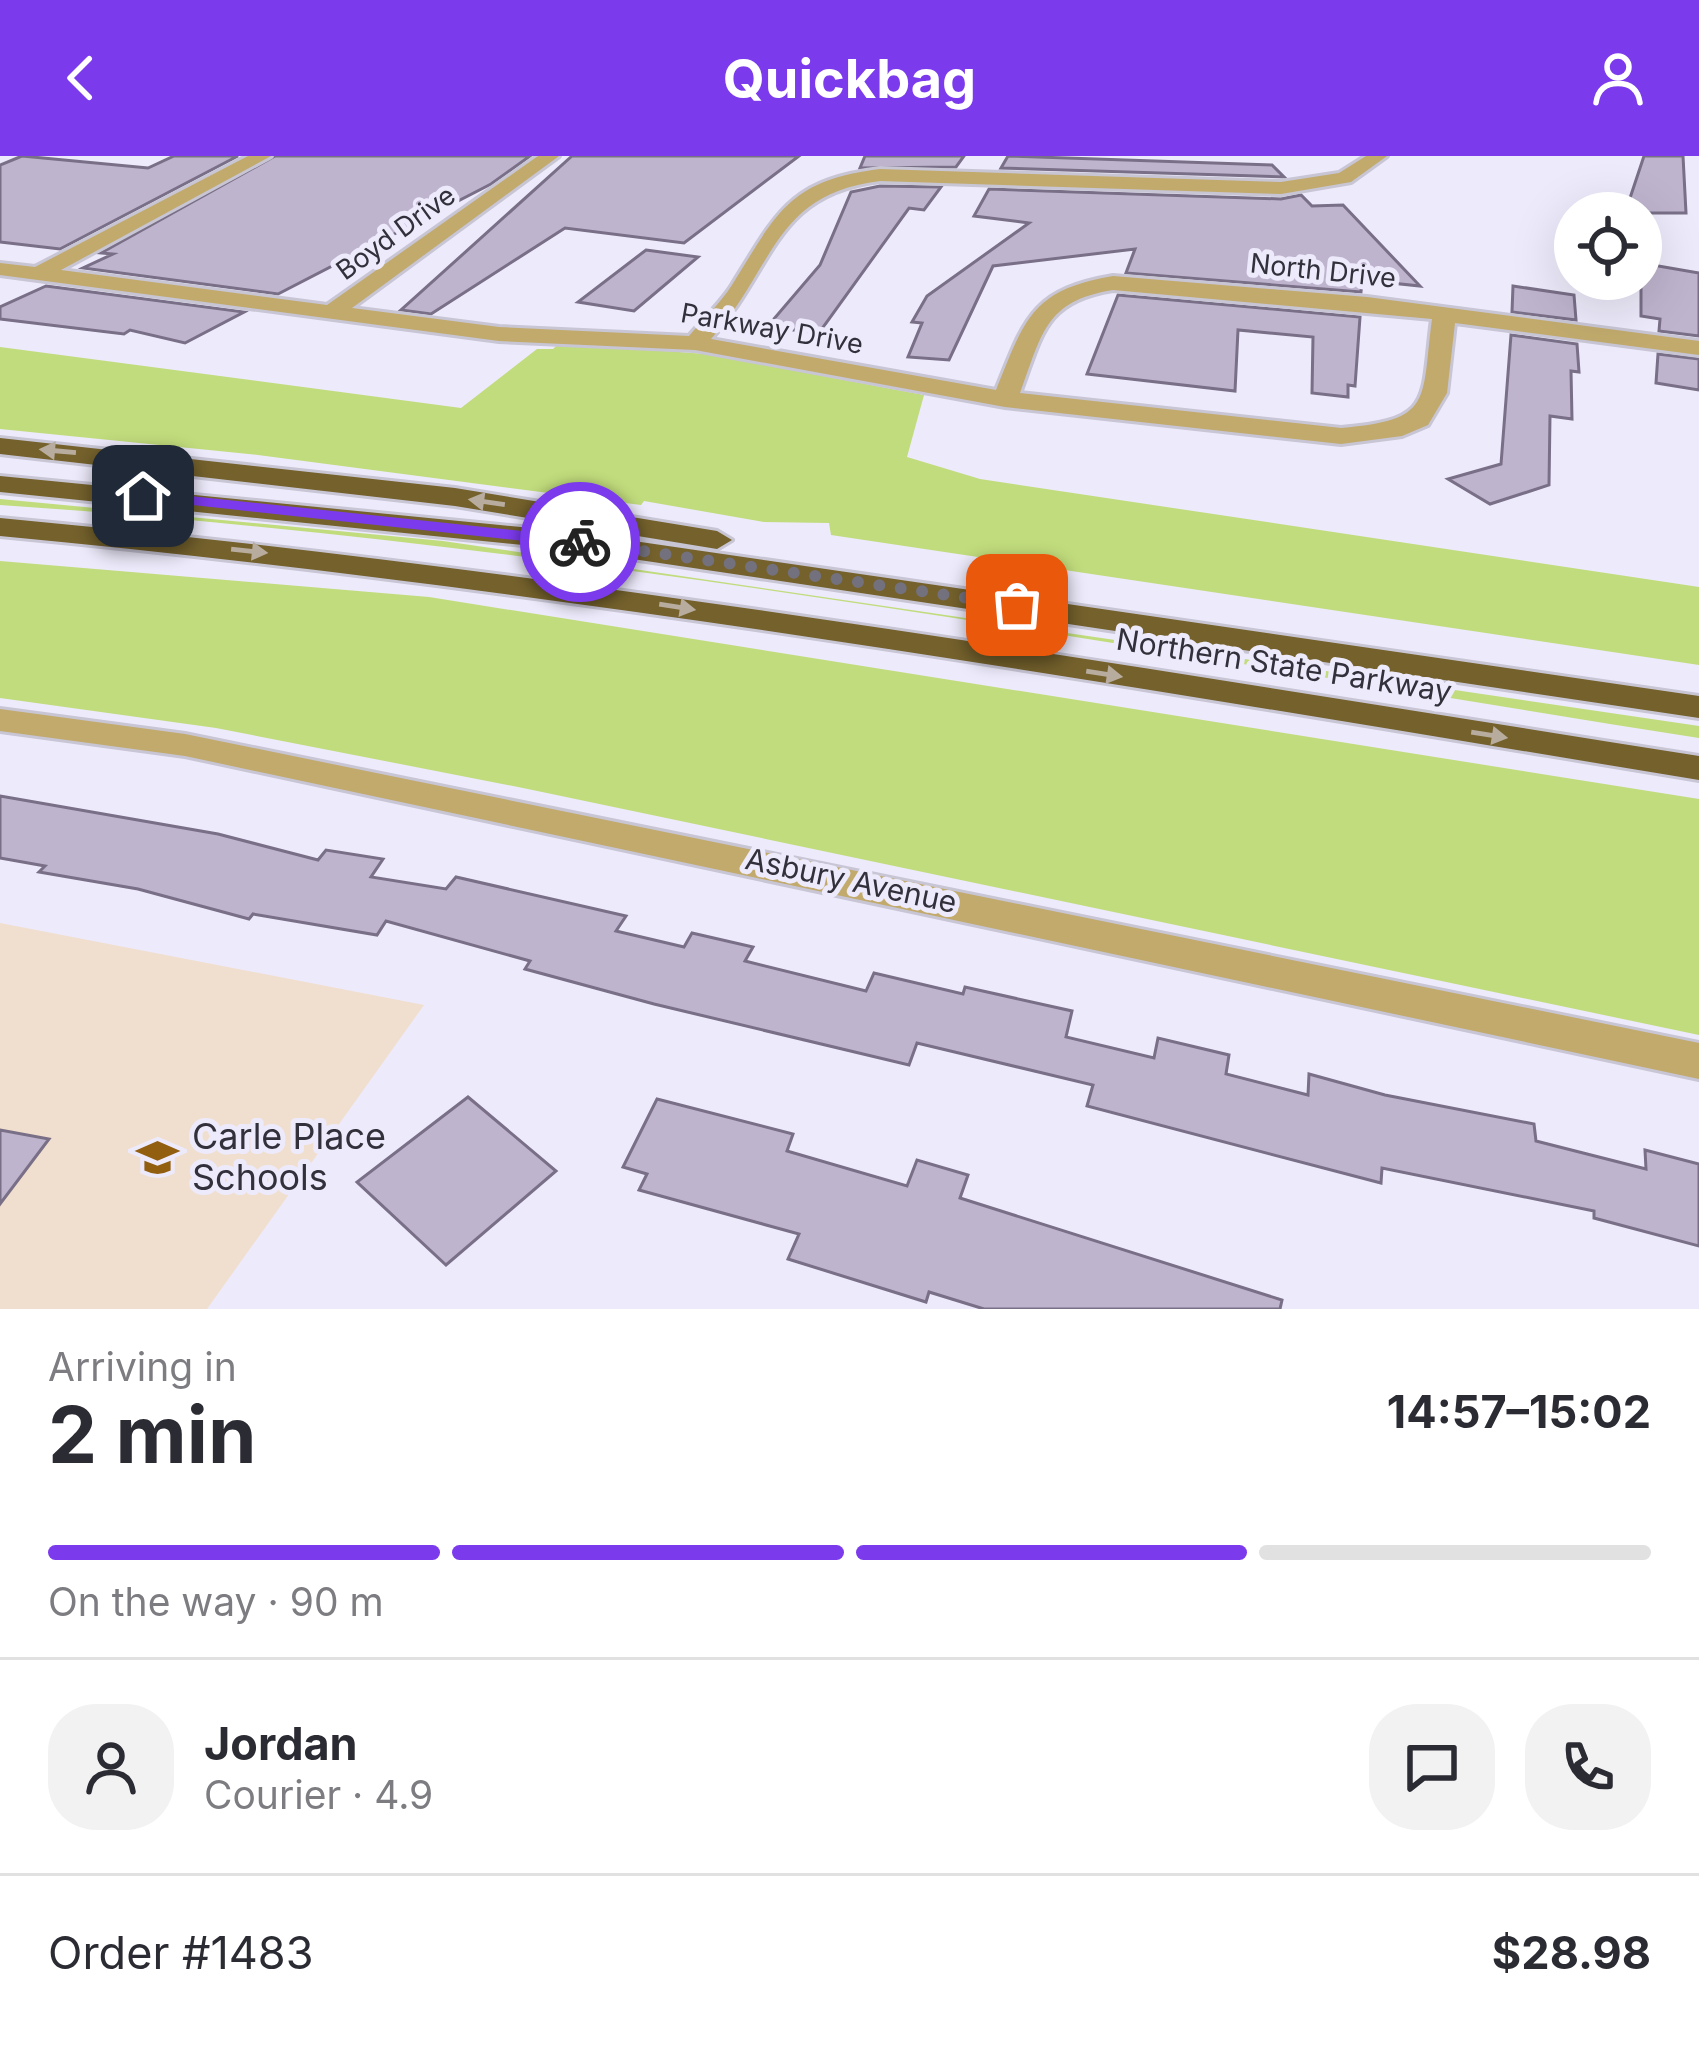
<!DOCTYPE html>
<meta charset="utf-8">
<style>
:root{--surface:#fff;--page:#f2f2f3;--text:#2b2b33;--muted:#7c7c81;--line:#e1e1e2;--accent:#7c3aed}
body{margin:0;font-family:Inter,sans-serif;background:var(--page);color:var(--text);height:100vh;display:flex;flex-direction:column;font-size:45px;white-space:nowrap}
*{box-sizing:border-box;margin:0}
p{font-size:39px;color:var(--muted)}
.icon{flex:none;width:66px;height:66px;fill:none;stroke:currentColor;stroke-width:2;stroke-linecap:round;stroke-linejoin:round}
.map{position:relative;height:1153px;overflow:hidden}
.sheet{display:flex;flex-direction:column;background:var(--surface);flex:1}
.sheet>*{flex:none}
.tools{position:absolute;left:1554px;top:36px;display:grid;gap:24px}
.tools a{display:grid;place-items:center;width:108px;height:108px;border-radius:50%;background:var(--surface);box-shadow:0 12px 48px #0002;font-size:60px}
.pin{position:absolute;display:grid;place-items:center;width:102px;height:102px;color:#fff;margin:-51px;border-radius:24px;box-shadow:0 6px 18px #0006}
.courier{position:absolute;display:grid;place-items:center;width:120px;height:120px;margin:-60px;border:9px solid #7c3aed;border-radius:50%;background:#fff;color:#222;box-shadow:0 3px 15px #0007}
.summary em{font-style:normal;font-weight:700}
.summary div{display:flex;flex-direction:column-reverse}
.summary{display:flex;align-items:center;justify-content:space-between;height:204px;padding:0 48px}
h1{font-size:78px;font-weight:700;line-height:90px}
.bar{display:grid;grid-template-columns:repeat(4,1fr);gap:18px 12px;align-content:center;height:144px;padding:0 48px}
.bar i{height:15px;border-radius:9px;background:var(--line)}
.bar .on{background:var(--accent)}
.bar p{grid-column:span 4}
.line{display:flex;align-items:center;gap:30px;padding:0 48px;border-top:3px solid var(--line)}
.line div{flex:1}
.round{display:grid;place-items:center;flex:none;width:126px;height:126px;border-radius:48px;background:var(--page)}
header{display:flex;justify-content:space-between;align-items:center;height:156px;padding:0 48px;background:var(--accent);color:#fff;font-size:54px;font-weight:700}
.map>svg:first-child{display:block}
.education{fill:#f0dfce}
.green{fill:#c1dc7c}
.building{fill:#bfb4ce;stroke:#796f87;stroke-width:3}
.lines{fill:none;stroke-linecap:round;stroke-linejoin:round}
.minor-casing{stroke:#c8c5d5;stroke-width:6}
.highway-casing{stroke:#c8c5d5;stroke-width:6}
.minor{fill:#c1aa6c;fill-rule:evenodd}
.highway{fill:#74612c;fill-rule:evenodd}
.oneway{fill:#b7ac9e}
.route{fill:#7c3aed}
.done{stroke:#73717e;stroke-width:12;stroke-dasharray:0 21.6}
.labels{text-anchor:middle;stroke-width:10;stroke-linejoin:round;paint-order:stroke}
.far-street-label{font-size:27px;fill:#32303b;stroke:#edeafb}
.street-label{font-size:30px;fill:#32303b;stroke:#edeafb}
.near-poi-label{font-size:36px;fill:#32303b;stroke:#edeafb;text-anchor:start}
</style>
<header><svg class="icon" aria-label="back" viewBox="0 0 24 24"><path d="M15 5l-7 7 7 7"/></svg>Quickbag<svg class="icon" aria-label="person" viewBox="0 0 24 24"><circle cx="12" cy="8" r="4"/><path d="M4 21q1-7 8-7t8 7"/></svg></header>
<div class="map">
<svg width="1699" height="1153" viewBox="0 0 1699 1153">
<rect width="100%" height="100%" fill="#edeafb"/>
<path class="education" d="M0 767 424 849 207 1153H0Z"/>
<g class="green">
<path d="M559 187 706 198 924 239 907 301 980 323 1699 431V509L831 379 829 367 764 366 644 345 641 349 258 299 0 273V191L461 252 537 193H553Z"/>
<path d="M0 343 443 385 1699 570V582C1135 493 570 387 0 349Z"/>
<path d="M0 405 429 441 1699 643V879L523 632 216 572 0 542Z"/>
</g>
<g class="building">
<path d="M22 0 148 12 174 0H238L60 93 0 86V9Z"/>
<path d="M275 0H530L491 28 278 138 83 112 113 98 101 97Z"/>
<path d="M572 0H799L684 87 565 72 431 158 401 154Z"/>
<path d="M865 0H964L956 11 860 12Z"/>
<path d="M1008 0 1272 9 1284 21 1001 12Z"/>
<path d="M1644 0H1683L1686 57H1625Z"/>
<path d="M880 30 941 31 924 54 909 52 819 177 767 171 820 109 851 36Z"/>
<path d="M989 33 1281 43 1301 39 1312 50 1343 49 1420 130 1362 124 1361 136 1126 117 1135 93 993 110 949 204 908 201 922 167 912 166 927 140 1029 67 974 60Z"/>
<path d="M646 94 698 101 634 155 578 146Z"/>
<path d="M1641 107 1699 117V180L1659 175 1660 163 1641 160Z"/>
<path d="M46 130 244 156 185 187 130 174 124 178 0 163V151Z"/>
<path d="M1513 130 1574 139 1576 164 1512 156Z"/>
<path d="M1118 139 1360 161 1355 230 1348 229V241L1312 237 1313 181 1238 174 1235 235 1087 218Z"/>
<path d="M1511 179 1577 188 1579 216 1571 215 1572 263 1550 260 1549 329 1490 348 1448 323 1501 308Z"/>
<path d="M1658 198 1699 203V234L1656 227Z"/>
<path d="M0 640 218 678 318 704 326 694 383 703 371 721 446 733 456 721 626 760 616 775 684 791 692 777 753 791 745 805 866 835 874 817 963 838 965 831 1072 855 1066 881 1154 902 1158 882 1229 899 1226 918 1308 939 1309 918 1385 939 1534 968 1536 985 1646 1013 1645 994 1699 1008V1090L1594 1062V1055L1382 1012 1381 1027 1087 950 1093 929 917 887 909 909 654 848 525 813 530 805 386 765 377 779 253 758 249 763 138 733 39 716 45 710 0 702Z"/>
<path d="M468 941 556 1015 446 1109 357 1026Z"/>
<path d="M657 943 793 978 787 995 907 1030 917 1004 968 1019 960 1042 1282 1144 1280 1153H984L929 1136 926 1146 788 1103 799 1078 639 1034 647 1018 623 1011Z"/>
<path d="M0 974 49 983 0 1048Z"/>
</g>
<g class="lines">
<defs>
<g id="minor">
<path d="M248 0H271L61 114 327 149 538 0H559L352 152 499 171 689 180C703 163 720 148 732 129 777 57 789 24 880 13L1281 26 1339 17 1366 0H1387L1351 26 1281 38 880 25C773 38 775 112 711 183L996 234C1025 163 1031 134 1113 120L1367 141 1699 185V199L1455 167 1447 237 1428 269 1402 280 1341 288 1005 251 695 194 499 185 0 119V107L35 111ZM1113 134 1432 163C1421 246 1434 264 1341 272L1020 237C1042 179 1044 145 1113 134Z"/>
<path d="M0 553 185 578 1699 887V923L185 600 0 575Z"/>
</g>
<g id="highway">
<path d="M0 282 455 332 717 375 732 384 717 393 455 350 0 298Z"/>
<path d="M0 320 572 376 1699 540V562L572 394 0 336Z"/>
<path d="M0 362C570 415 1134 511 1699 600V624C1134 531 571 434 0 380Z"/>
</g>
</defs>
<use href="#minor" class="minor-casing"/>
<use href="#highway" class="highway-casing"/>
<use href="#minor" class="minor"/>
<use href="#highway" class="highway"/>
</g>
<defs><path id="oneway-solid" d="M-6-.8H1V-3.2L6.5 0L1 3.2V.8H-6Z" transform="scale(3)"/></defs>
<g class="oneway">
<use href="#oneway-solid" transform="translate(58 295) rotate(-175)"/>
<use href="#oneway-solid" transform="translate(487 346) rotate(-172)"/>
<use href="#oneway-solid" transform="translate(249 395) rotate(6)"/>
<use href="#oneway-solid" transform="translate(677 451) rotate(9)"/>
<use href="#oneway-solid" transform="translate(1104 518) rotate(9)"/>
<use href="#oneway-solid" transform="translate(1489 579) rotate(9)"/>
</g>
<path class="route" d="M143 335 580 381 588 386 580 391 137 343V337Z"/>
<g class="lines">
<path class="done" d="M580 386 1017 449"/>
</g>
<defs>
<symbol id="school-bare" viewBox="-9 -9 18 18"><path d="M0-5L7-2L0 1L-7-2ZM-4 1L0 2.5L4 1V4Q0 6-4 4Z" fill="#915f0f" stroke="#edeafb" stroke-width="2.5" paint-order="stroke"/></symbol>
</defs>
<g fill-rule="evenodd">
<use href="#school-bare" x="128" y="972" width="59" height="59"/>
</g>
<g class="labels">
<g class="far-street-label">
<text transform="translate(396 77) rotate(-36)" y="9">Boyd Drive</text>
<text transform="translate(1323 115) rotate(6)" y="9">North Drive</text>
<text transform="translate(772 173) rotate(10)" y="9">Parkway Drive</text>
</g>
<g class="street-label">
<text transform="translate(1284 510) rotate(9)" y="10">Northern State Parkway</text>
<text transform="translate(851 725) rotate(12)" y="10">Asbury Avenue</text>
</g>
<g class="near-poi-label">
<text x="192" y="993">Carle Place<tspan x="192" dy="41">Schools</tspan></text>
</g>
</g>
</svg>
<div class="tools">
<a><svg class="icon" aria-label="locate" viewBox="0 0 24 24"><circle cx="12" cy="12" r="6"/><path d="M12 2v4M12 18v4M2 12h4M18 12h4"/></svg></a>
</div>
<div class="pin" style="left:1017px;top:449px;background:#ea580c"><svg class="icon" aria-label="bag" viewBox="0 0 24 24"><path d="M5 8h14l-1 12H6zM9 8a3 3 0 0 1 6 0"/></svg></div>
<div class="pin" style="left:143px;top:340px;background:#1f2937"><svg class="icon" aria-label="home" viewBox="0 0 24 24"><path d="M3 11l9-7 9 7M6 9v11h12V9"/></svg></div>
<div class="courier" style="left:580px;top:386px"><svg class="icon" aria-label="bike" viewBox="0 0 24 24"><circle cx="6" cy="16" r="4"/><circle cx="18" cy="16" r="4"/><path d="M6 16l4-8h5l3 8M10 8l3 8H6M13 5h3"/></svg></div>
</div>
<section class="sheet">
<div class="summary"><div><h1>2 min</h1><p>Arriving in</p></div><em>14:57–15:02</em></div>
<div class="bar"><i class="on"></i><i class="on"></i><i class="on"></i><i></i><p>On the way · 90 m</p></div>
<div class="line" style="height:216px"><a class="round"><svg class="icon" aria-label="person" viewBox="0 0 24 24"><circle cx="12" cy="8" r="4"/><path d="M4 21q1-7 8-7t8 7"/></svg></a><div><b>Jordan</b><p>Courier · 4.9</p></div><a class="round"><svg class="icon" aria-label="chat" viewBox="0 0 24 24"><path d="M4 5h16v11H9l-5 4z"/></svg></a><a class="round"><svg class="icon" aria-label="phone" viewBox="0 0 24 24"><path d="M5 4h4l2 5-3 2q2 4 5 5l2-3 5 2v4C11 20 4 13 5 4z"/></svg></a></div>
<div class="line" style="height:156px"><div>Order #1483</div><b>$28.98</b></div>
</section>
